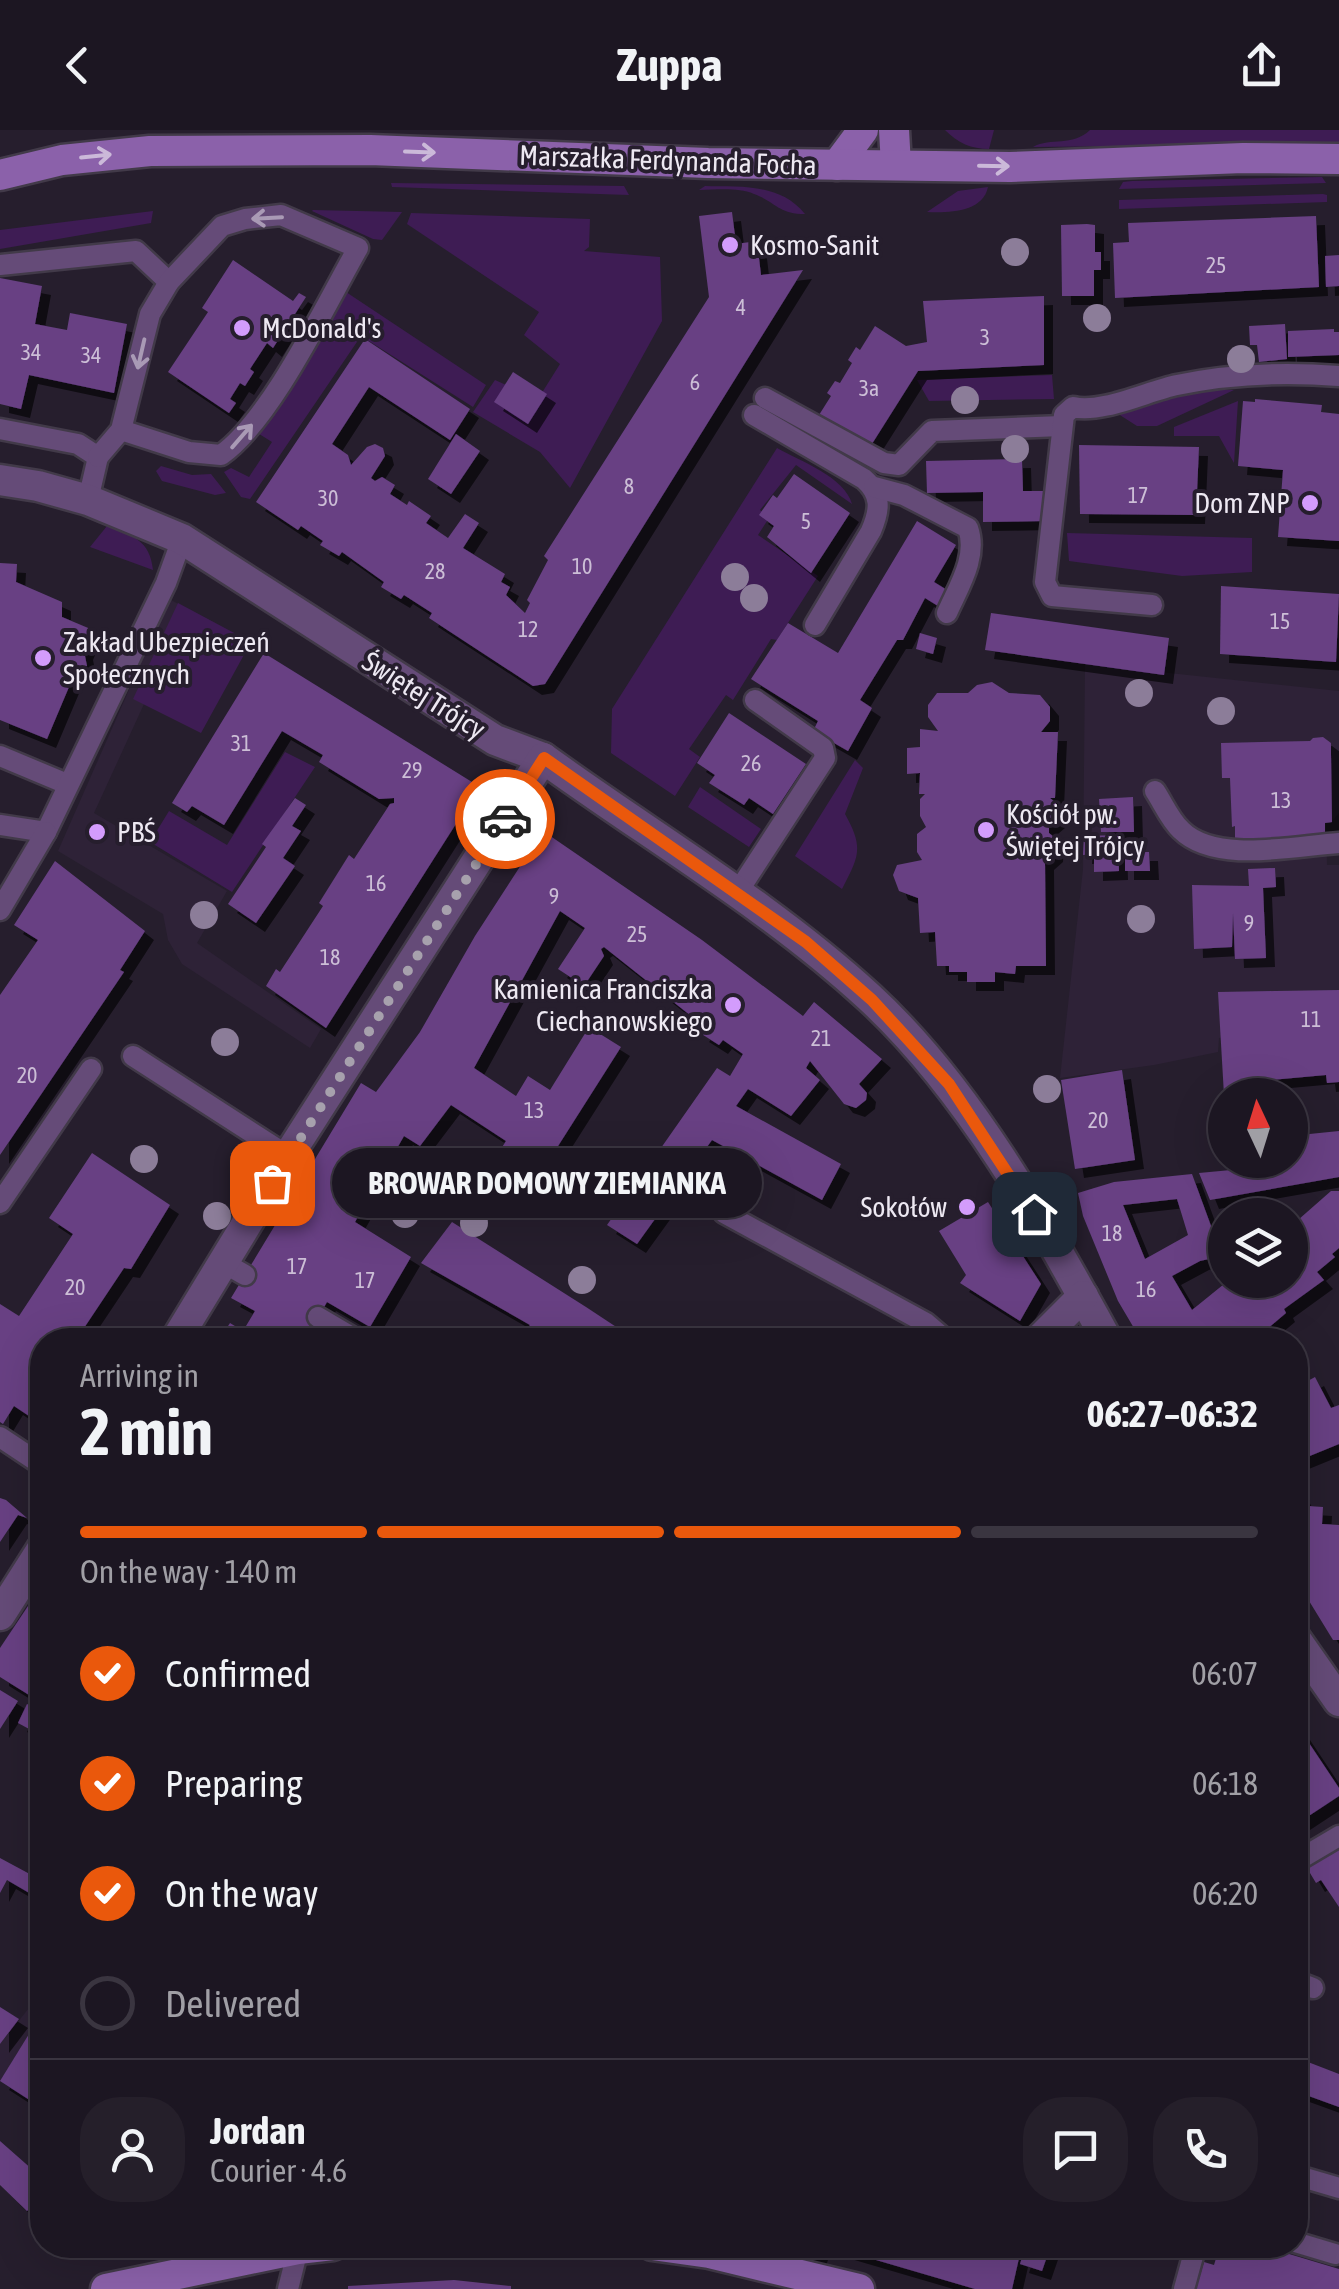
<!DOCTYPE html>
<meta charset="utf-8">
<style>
:root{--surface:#1c1622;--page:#251f2a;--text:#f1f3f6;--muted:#a09fa5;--line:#3a3540;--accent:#ea580c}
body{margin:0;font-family:"Asap Condensed",sans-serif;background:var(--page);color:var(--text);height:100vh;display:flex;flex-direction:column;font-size:38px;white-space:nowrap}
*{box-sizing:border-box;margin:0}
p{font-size:32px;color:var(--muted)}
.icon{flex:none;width:55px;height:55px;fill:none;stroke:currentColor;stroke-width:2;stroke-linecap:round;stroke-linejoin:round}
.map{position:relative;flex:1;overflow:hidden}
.panel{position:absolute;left:30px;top:1198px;width:1278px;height:930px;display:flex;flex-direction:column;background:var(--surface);border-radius:40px;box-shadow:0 10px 40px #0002,0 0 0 2px var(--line)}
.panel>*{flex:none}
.needle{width:65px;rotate:356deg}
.tools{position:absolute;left:1208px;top:948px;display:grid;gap:20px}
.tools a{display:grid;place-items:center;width:100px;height:100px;border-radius:50%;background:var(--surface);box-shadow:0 10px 40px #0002,0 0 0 2px var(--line);font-size:50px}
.pin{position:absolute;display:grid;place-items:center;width:85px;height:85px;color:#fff;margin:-42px;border-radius:20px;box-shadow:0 5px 15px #0006}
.courier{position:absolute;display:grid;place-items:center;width:100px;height:100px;margin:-50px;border:8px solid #ea580c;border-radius:50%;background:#fff;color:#222;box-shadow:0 2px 12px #0007}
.bubble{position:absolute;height:70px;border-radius:35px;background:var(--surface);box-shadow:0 10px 40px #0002,0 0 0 2px var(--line);font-size:32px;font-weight:700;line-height:70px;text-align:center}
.summary em{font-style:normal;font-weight:700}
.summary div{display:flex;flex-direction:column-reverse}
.summary{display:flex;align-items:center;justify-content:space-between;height:170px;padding:0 50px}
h1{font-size:65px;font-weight:700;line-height:75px}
.bar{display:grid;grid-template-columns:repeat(4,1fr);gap:15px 10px;align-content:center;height:120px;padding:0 50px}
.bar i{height:12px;border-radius:8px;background:var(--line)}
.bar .active{background:var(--accent)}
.bar p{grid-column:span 4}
.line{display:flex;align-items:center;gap:25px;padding:0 50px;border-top:2px solid var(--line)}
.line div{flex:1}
.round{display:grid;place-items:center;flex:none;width:105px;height:105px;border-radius:40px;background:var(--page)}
ol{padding:0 50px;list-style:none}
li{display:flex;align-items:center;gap:30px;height:110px}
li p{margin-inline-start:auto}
li .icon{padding:10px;border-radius:50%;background:var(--accent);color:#fff;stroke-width:4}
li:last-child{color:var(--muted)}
li i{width:55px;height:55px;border:5px solid var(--line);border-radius:50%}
header{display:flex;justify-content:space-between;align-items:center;height:130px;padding:0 50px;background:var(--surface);font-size:45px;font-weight:700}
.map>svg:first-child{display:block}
.built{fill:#2e2237}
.green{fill:#3e1c54}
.building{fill:#674083;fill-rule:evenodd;filter:url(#shadow)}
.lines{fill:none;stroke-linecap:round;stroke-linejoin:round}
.lane-casing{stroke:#423a49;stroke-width:25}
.street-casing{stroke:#423a49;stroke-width:35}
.secondary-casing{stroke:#423a49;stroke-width:35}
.lane{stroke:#654b78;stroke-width:20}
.street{stroke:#654b78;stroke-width:30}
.secondary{stroke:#8b61aa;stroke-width:30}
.tree{fill:#8c7d99}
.oneway{stroke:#cbb9d9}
.oneway2{stroke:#a99ab5}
.done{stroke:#a7a1ad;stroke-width:10;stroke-dasharray:0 18}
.route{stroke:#ea580c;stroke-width:12}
.poi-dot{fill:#d39cfc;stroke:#261e2d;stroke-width:4}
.labels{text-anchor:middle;stroke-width:8;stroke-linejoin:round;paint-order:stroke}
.number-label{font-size:22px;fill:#ccbed6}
.street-label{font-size:28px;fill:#ede8f2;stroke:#261e2d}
.poi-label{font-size:28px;fill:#ede8f2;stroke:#261e2d;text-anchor:start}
</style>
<header><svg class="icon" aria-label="back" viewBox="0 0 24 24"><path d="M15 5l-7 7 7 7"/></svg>Zuppa<svg class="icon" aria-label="share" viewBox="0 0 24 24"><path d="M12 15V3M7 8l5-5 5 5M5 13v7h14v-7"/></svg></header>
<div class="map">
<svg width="1339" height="2159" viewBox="0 0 1339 2159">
<defs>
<filter id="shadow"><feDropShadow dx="9" dy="9" stdDeviation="0" flood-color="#0009"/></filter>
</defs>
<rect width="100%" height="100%" fill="#261e2d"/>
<g class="built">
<path d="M169 469 215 493 178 500 94 683 227 761 197 813 321 899 310 918 182 834 168 810 163 784 58 721Z"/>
<path d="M1085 534 1339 561V683L1333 690 1326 691 1327 735H1339V903L1219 908 1218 922 1154 935 1060 948 1083 739Z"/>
<path d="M42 1862V1978L0 1951V1914Z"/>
</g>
<g class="green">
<path d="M945 0H994L989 19C971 19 958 13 945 0Z"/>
<path d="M1090 0H1339V14L1033 17C1051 7 1072 17 1090 0Z"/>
<path d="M1322 47 1326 53 1119 59 1123 52 1132 51Z"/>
<path d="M391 53 624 56 629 65 392 57Z"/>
<path d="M705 56C741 57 780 53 805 84 778 84 776 72 754 64 737 57 717 60 699 60Z"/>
<path d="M988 57C983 82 949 83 927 82L958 61Z"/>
<path d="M1323 64 1327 65V72L1119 79V70Z"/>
<path d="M153 81 151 93 0 119V100Z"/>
<path d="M312 81 313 80 402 82 382 110 373 109Z"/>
<path d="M411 83 590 89 589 117 584 121 660 127 662 191 570 358 540 322 473 282 495 250 538 269 560 234 524 205 539 182 407 94Z"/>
<path d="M346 162 486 255 473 277 361 206 250 369 241 367 224 342 231 338 249 347 272 312 253 300Z"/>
<path d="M1052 245 1054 269 929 271 917 250Z"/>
<path d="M1205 260H1234L1157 296H1137L1112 280 1162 265Z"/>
<path d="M1238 271 1234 333 1219 306H1174V297Z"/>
<path d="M777 318C800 331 845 347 852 374L796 335 760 380 769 388 758 405 818 446 777 510 771 509 733 570 726 565 689 619 700 627 675 666 611 623 612 579Z"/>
<path d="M161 336 192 345 211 344 226 363 215 365 162 351 156 341Z"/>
<path d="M107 396C133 406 150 410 153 440L90 417Z"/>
<path d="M1067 403 1252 408V442L1182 446 1069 431Z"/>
<path d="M178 473 251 512 201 603 133 569Z"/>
<path d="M285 622 315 637 232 762 150 712 169 681 227 715Z"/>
<path d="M855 630 863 638 845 684C864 718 859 726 842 759L795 726Z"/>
<path d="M700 657 761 699 749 717 688 677Z"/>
</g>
<g class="building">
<path d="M732 82 736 114 757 111 761 145 803 140 545 554 533 556 429 488 432 483 404 465 401 469 381 457 384 452 342 422 339 426 320 415 323 411 301 396 298 400 256 372 365 209 470 279 450 310 369 257 332 314 348 325 351 335 367 317 375 314 383 318 385 326 371 348 375 351 382 347 395 355 390 364 407 375 409 371 431 386 426 393 448 408 465 384 479 393 463 418 505 444 501 452 510 457 506 465 525 483 530 473 527 470 548 430 544 426 709 167 699 86Z"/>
<path d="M1316 86 1319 157 1115 168 1113 113 1129 112 1128 93Z"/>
<path d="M1087 94 1095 95V122H1101V140H1094V166H1062L1061 95Z"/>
<path d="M1339 125V156L1326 157 1325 126Z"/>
<path d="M233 130 293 171 299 163 306 167 273 218 267 213 250 239 254 242 245 256 240 253 230 269 236 273 229 283 168 242 208 182 202 178Z"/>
<path d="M0 148 42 156 35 194 67 200 70 183 127 194 114 263 29 245 21 279 0 274Z"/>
<path d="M1044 166V235L918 241 870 317 819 285 831 266 827 263 835 251 840 253 852 233 848 230 856 217 860 220 875 196 906 216 927 212 923 171Z"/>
<path d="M1285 194 1287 229 1259 232 1257 215H1250L1249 196Z"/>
<path d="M1334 199V202H1339V225L1288 227V201Z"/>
<path d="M513 242 547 264 528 294 494 272Z"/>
<path d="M1255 269 1322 275 1321 282 1339 284V411L1278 407 1283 340 1238 336 1243 271 1255 272Z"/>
<path d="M456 304 480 321 451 364 428 349Z"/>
<path d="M1079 315 1199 317 1196 385 1080 384Z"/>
<path d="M1022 329 1023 361H1044L1045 391 983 392V362L927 363 926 331Z"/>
<path d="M794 344 850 383 811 443 767 407 774 396 759 385 773 365 777 368Z"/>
<path d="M917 391 956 415 934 452 947 460 938 476 925 468 903 510H897L860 570 872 578 848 621 813 601 818 591 751 549 788 493 838 523Z"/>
<path d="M0 433 17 434 16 452 62 472V487L93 500 84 521 87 536 77 538 47 609 0 590Z"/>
<path d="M1221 456 1339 464 1336 532 1220 524Z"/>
<path d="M991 483 1169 508 1164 545 985 520Z"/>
<path d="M920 503 937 508 933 524 916 519Z"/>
<path d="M264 523 472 652 476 658 475 664 326 898 266 856 276 839 280 842 323 776 319 773 349 725 354 729 390 674 394 673V668L379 669 319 632 323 625 282 601 224 695 192 676 187 682 172 673Z"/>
<path d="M992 552 1009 563 1040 565 1050 577V591L1041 602H1058L1055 668H1050L1056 673V689L1049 695V703L1055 708 1054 723 1045 731 1046 836H1016L1015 844 995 842V852H967V842H949V836H937L935 802 920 803 918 768 899 761 893 745 897 735 922 730 917 722V704L926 697 920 686V669L925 664H919L920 643 907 644V618L920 617V599L938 601 928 587V575L937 563H968L977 555Z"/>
<path d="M729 583 806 634 773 684 749 668 744 675 709 653 715 645 697 633Z"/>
<path d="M1323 607 1331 613V625L1332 692 1325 693V707L1235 709V696L1232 697 1230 648H1222L1221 613 1310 611 1313 608Z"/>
<path d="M1133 667 1134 702H1101L1099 669Z"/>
<path d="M295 668 306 675 292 696 301 701 283 728 295 736 256 793 228 774 266 717 262 714Z"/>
<path d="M543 701 702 810 803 886 814 872 882 929 859 954 867 963 866 970 856 978 844 974 810 931 806 938 820 950 791 986 748 959 736 976 841 1034 822 1070 712 1010 637 1114 607 1095 717 938 730 946 743 924 723 910 719 915 700 903 705 897 604 817 601 819 604 826 584 856 558 839 585 798 560 781 474 938 516 966 528 946 550 960 589 897 621 917 518 1079 479 1053 506 1011 451 975 420 1016 404 1006 355 1092 411 1127 370 1197 327 1172 305 1210H219L230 1193 243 1201 255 1181 231 1168 361 953 376 962 420 902 475 806Z"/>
<path d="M1118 705 1119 741 1094 742V724L1083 725 1084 706Z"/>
<path d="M1125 722H1149L1150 741H1125Z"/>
<path d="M55 731 145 801 120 840 124 842 0 1025V865L38 810 14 795Z"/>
<path d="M1275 738 1276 757 1263 758 1266 828 1235 829 1233 783 1232 817 1194 819 1192 755 1249 756 1248 739Z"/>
<path d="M1339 860V952L1327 953 1326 945 1260 951 1261 965H1224L1218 862Z"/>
<path d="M1122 940 1135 1030 1075 1039 1061 950Z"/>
<path d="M1339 1001V1047L1210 1070 1199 1043 1231 1040 1230 1030H1290V1006Z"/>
<path d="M92 1023 170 1075 131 1139 124 1138 76 1210H42V1267L29 1286 14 1276 3 1294 0 1292V1174L19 1186 73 1104 49 1088Z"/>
<path d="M1192 1044 1222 1126 1200 1131 1172 1146 1192 1180 1229 1150H1290V1097L1331 1061H1339V1118L1332 1124 1335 1127 1317 1142 1324 1150 1284 1179 1286 1183 1254 1210H1141L1118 1171 1083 1086 1078 1063 1114 1052ZM1177 1069 1188 1105 1145 1129 1123 1075Z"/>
<path d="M988 1072 1041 1154 1020 1191 960 1153 966 1145 939 1101Z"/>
<path d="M452 1092 586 1177 636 1210H518L530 1195 421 1133Z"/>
<path d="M1315 1247 1331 1278 1339 1275V1314L1295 1332V1258Z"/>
<path d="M1295 1355 1308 1376 1323 1377 1322 1394 1339 1395V1510H1333L1295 1448Z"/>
<path d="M0 1368 6 1370 27 1388 18 1385 0 1412Z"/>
<path d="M42 1455V1573L0 1547V1518Z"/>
<path d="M0 1560 18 1571 0 1599Z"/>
<path d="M27 1574 42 1582V1606L18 1593Z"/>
<path d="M1295 1592 1339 1658V1666L1295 1695Z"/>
<path d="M1339 1718V1777L1321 1750 1316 1753 1307 1738Z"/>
<path d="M0 1728 39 1749 31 1764 7 1750 0 1763Z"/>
<path d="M0 1877 19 1889 0 1914Z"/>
<path d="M42 1883V1978L0 1951Z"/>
<path d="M1295 1927 1339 1944V1977L1295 1961Z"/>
<path d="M0 2011 42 2048V2087L33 2075 27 2081 0 2055Z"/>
<path d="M782 2115H821L817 2127Z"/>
<path d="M825 2115H1022L1012 2159H975Z"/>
<path d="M1026 2115H1051L1042 2141 1020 2134Z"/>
<path d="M1220 2115H1259L1339 2139V2159H1196L1204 2132 1214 2135Z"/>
<path d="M454 2150 511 2156V2159H348V2156Z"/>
</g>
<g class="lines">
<defs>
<g id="lane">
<path d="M0 135 136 121 169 152"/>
<path d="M765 268 884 333 899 335 932 301 1062 296"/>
<path d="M754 285 864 349C882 365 880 380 871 401L815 495"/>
<path d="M0 299 78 314 98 327 88 370"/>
<path d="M98 327 121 300 150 184 169 152 222 96 245 89 281 85 358 118C326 174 271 290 221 325L189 322 121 300"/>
<path d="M874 357 904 365 968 398C978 427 959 456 947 483"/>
<path d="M1152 475 1052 466 1045 452 1064 285 1073 277C1101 284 1148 261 1177 255 1229 244 1287 242 1339 246"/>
<path d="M0 626 67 654"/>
<path d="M1155 661C1163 673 1170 690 1181 700 1215 734 1294 716 1339 713"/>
<path d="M0 695 46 702 166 453 182 409"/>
<path d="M737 763 825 628 823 618 755 570"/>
<path d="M0 780 46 702"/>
<path d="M133 926 288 1026"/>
<path d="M0 1073 91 939"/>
<path d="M724 1083 926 1193 946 1210"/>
<path d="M224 1133 245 1145"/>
<path d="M318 1187 357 1210"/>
<path d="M0 1307 42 1335"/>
<path d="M1295 1732 1339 1706"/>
<path d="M1295 1851 1313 1858"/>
<path d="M1295 2045 1339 2058"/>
<path d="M1295 2112 1335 2124"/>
<path d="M288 2159 298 2119"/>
<path d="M1184 2159 1196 2115"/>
</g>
<g id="street">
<path d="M0 350 38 356 88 370 182 409 495 610 543 628C652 707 770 776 869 867 969 959 1042 1092 1107 1210"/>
<path d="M176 1210 288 1026 543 628"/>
<path d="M1039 1210 1083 1166"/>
<path d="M0 1485 42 1419"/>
<path d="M1295 1508 1339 1571"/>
</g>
<g id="secondary">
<path d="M894 0 896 35"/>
<path d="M837 35 863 0"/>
<path d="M0 45 62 30 150 21 370 20 708 33 1010 37 1243 28 1339 29"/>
<path d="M652 2115 709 2123 859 2159"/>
<path d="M106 2159 298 2119 333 2115"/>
</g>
</defs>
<use href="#lane" class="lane-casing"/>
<use href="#street" class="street-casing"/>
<use href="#secondary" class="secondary-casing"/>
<use href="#lane" class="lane"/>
<use href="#street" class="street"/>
<use href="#secondary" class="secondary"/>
</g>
<g class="tree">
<circle cx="1015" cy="122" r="14"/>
<circle cx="1097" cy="188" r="14"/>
<circle cx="1241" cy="229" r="14"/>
<circle cx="965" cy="270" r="14"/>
<circle cx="1015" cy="319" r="14"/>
<circle cx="735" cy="447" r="14"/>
<circle cx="754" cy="468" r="14"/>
<circle cx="1139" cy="563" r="14"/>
<circle cx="1221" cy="581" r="14"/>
<circle cx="204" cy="785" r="14"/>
<circle cx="1141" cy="789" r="14"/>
<circle cx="225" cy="912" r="14"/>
<circle cx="1047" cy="959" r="14"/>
<circle cx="144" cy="1029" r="14"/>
<circle cx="591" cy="1052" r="14"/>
<circle cx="405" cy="1084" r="14"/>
<circle cx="217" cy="1086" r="14"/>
<circle cx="474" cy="1093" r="14"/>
<circle cx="582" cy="1150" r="14"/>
</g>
<defs><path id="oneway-shaft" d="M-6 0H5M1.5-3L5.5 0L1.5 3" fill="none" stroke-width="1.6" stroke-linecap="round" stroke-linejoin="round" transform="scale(2.5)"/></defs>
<g class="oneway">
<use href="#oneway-shaft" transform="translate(420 22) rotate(2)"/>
<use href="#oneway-shaft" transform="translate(96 26) rotate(-6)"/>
<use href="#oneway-shaft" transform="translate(994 36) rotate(1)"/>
</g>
<g class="oneway2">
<use href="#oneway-shaft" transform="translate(267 88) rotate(177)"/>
<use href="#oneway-shaft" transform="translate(141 224) rotate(103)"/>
<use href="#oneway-shaft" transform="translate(242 306) rotate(-49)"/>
</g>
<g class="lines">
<path class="done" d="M272 1053 505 689"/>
<path class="route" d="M505 689 544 628 806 812 872 870 949 954 1034 1084"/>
</g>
<g class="poi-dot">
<circle cx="730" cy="115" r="10"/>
<circle cx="242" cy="198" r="10"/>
<circle cx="1310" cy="373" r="10"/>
<circle cx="43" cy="528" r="10"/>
<circle cx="986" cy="700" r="10"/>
<circle cx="97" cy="702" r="10"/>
<circle cx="733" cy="875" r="10"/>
<circle cx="967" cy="1077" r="10"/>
</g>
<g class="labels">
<g class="number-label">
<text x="1216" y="143">25</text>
<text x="741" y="185">4</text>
<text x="985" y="215">3</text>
<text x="31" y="230">34</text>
<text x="91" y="233">34</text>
<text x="695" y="260">6</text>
<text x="869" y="266">3a</text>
<text x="629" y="364">8</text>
<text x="1138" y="373">17</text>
<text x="328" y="376">30</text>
<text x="806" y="399">5</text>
<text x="582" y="444">10</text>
<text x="435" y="449">28</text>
<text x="1280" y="499">15</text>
<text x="528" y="507">12</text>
<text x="241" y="621">31</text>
<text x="751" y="641">26</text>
<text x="412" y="648">29</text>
<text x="1281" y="678">13</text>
<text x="376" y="761">16</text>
<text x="554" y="774">9</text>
<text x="1249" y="801">9</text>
<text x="637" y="812">25</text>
<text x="330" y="835">18</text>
<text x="1311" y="897">11</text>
<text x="821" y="916">21</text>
<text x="27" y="953">20</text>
<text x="534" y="988">13</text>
<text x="1098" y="998">20</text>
<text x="1112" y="1111">18</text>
<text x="297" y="1144">17</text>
<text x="365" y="1158">17</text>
<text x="75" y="1165">20</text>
<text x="1146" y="1167">16</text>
</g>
<g class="street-label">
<text transform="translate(668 30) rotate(2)" y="10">Marszałka Ferdynanda Focha</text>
<text transform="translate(424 565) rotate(32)" y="10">Świętej Trójcy</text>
</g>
<g class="poi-label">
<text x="750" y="125">Kosmo-Sanit</text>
<text x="262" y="208">McDonald's</text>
<text x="1290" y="383" text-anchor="end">Dom ZNP</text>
<text x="63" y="522">Zakład Ubezpieczeń<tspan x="63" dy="32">Społecznych</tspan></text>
<text x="1006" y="694">Kościół pw.<tspan x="1006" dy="32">Świętej Trójcy</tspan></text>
<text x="117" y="712">PBŚ</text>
<text x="713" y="869" text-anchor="end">Kamienica Franciszka<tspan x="713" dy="32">Ciechanowskiego</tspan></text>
<text x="947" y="1087" text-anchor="end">Sokołów</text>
</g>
</g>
</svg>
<div class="tools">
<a><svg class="needle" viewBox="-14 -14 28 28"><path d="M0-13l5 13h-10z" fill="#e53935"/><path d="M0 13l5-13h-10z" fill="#a09fa5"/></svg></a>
<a><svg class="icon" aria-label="layers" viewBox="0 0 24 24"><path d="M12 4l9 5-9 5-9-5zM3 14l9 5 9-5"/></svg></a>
</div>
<div class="pin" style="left:272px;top:1053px;background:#ea580c"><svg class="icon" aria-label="bag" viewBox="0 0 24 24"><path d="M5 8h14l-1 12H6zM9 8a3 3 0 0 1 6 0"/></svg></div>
<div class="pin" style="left:1034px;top:1084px;background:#1f2937"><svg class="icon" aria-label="home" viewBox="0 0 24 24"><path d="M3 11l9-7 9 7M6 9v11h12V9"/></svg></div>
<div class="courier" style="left:505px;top:689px"><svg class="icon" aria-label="car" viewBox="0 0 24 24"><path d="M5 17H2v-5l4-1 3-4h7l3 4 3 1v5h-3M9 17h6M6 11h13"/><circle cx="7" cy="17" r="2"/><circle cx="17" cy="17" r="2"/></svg></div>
<div class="bubble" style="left:332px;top:1018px;width:430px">BROWAR DOMOWY ZIEMIANKA</div>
<section class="panel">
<div class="summary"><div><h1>2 min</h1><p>Arriving in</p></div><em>06:27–06:32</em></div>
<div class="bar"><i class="active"></i><i class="active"></i><i class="active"></i><i></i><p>On the way · 140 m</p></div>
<ol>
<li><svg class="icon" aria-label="check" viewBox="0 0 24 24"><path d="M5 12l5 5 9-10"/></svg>Confirmed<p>06:07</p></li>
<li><svg class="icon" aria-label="check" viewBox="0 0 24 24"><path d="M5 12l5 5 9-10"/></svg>Preparing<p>06:18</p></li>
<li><svg class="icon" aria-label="check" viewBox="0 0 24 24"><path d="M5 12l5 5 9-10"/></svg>On the way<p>06:20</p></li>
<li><i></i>Delivered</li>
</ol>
<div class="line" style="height:180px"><a class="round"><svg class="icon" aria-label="person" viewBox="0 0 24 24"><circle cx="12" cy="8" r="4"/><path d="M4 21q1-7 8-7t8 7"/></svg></a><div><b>Jordan</b><p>Courier · 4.6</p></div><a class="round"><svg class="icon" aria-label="chat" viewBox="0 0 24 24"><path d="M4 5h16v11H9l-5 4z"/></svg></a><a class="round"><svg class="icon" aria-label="phone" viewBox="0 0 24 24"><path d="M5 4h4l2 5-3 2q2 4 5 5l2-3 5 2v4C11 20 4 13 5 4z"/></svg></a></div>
</section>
</div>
